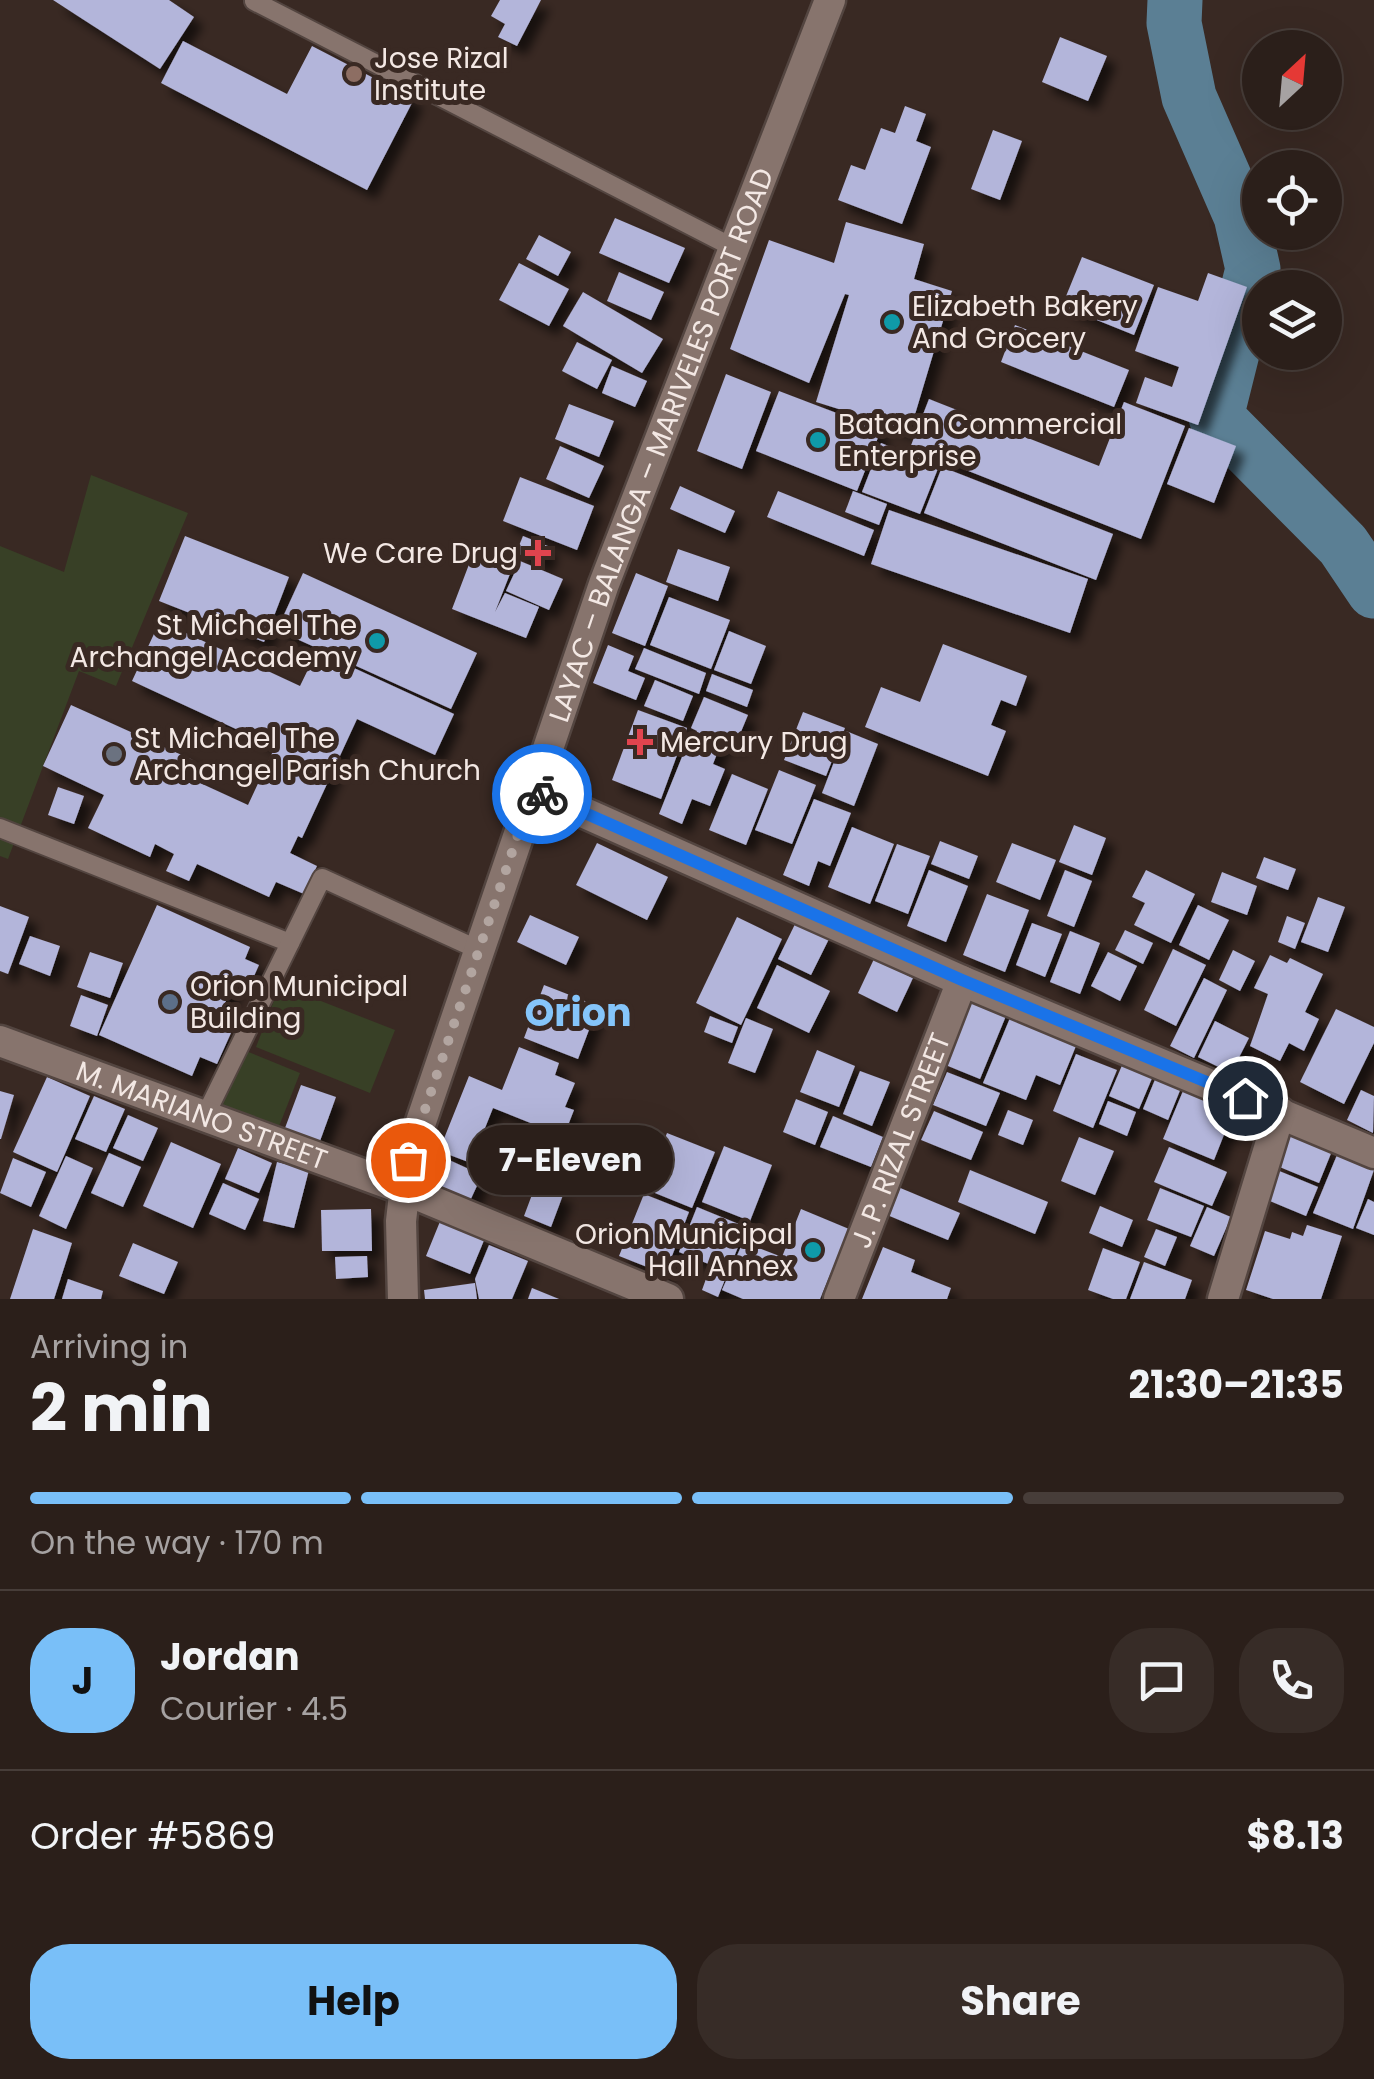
<!DOCTYPE html>
<meta charset="utf-8">
<style>
:root{--surface:#2b1f1a;--page:#372c27;--text:#f1f3f6;--muted:#a6a2a2;--line:#473d39;--accent:#79bff8}
body{margin:0;font-family:Poppins,sans-serif;background:var(--page);color:var(--text);height:100vh;display:flex;flex-direction:column;font-size:38px;white-space:nowrap}
*{box-sizing:border-box;margin:0}
p{font-size:32px;color:var(--muted)}
.icon{flex:none;width:55px;height:55px;fill:none;stroke:currentColor;stroke-width:2;stroke-linecap:round;stroke-linejoin:round}
.map{position:relative;height:1299px;overflow:hidden}
.sheet{display:flex;flex-direction:column;background:var(--surface);flex:1}
.sheet>*{flex:none}
.needle{width:65px;rotate:26deg}
.buttons{position:absolute;left:1242px;top:30px;display:grid;gap:20px}
.buttons a{display:grid;place-items:center;width:100px;height:100px;border-radius:50%;background:var(--surface);box-shadow:0 10px 40px #0002,0 0 0 2px var(--line);font-size:50px}
.pin{position:absolute;display:grid;place-items:center;width:85px;height:85px;color:#fff;margin:-42px;border:5px solid #fff;border-radius:50%;box-shadow:0 2px 10px #0007}
.courier{position:absolute;display:grid;place-items:center;width:100px;height:100px;margin:-50px;border:8px solid #1a73e8;border-radius:50%;background:#fff;color:#222;box-shadow:0 2px 12px #0007}
.bubble{position:absolute;height:70px;border-radius:35px;background:var(--surface);box-shadow:0 10px 40px #0002,0 0 0 2px var(--line);font-size:32px;font-weight:700;line-height:70px;text-align:center}
.head em{font-style:normal;font-weight:700}
.head div{display:flex;flex-direction:column-reverse}
.head{display:flex;align-items:center;justify-content:space-between;height:170px;padding:0 30px}
h1{font-size:65px;font-weight:700;line-height:75px}
.bar{display:grid;grid-template-columns:repeat(4,1fr);gap:15px 10px;align-content:center;height:120px;padding:0 30px}
.bar i{height:12px;border-radius:8px;background:var(--line)}
.bar .current{background:var(--accent)}
.bar p{grid-column:span 4}
.line{display:flex;align-items:center;gap:25px;padding:0 30px;border-top:2px solid var(--line)}
.line div{flex:1}
.round{display:grid;place-items:center;flex:none;width:105px;height:105px;border-radius:40px;background:var(--page)}
.primary-button{display:flex;gap:20px;margin-top:auto;padding:20px 30px}
.primary-button a{flex:1;height:115px;border-radius:40px;background:var(--accent);color:#111;font-size:40px;font-weight:700;line-height:115px;text-align:center}
.primary-button a+a{background:var(--page);color:var(--text)}
.map>svg:first-child{display:block}
.green{fill:#384026}
.lines{fill:none;stroke-linecap:round;stroke-linejoin:round}
.river{stroke:#5b7f94;stroke-width:55}
.building{fill:#b3b5da;filter:url(#shadow)}
.lane-casing{stroke:#534540;stroke-width:22}
.street-casing{stroke:#534540;stroke-width:35}
.secondary-casing{stroke:#534540;stroke-width:35}
.lane{stroke:#87746d;stroke-width:18}
.street{stroke:#87746d;stroke-width:30}
.secondary{stroke:#87746d;stroke-width:30}
.done{stroke:#b2a5a0;stroke-width:10;stroke-dasharray:0 18}
.route{stroke:#1a73e8;stroke-width:12}
.education-dot{fill:#8d6e63;stroke:#392923;stroke-width:4}
.culture-dot{fill:#0f9aa8;stroke:#392923;stroke-width:4}
.health-dot{fill:#e0444e;stroke:#392923;stroke-width:4}
.worship-dot{fill:#6b7280;stroke:#392923;stroke-width:4}
.service-dot{fill:#5c6f8a;stroke:#392923;stroke-width:4}
.labels{text-anchor:middle;stroke-width:10;stroke-linejoin:round;paint-order:stroke}
.poi-label{font-size:28px;fill:#f3e8e4;stroke:#392923;text-anchor:start}
.street-label{font-size:28px;fill:#f3e8e4;stroke:#392923}
.district-label{font-size:38px;font-weight:bold;fill:#85c5fa;stroke:#392923}
</style>
<div class="map">
<svg width="1374" height="1299" viewBox="0 0 1374 1299">
<defs>
<filter id="shadow"><feDropShadow dx="9" dy="9" stdDeviation="5" flood-color="#0009"/></filter>
</defs>
<rect width="100%" height="100%" fill="#392923"/>
<g class="green">
<path d="M91 475 188 513 116 686 79 671 8 859 0 856V546L64 572Z"/>
<path d="M280 985 395 1030 370 1093 256 1047Z"/>
<path d="M241 1049 300 1073 276 1134 216 1110Z"/>
</g>
<g class="lines">
<path class="river" d="M1175 0 1174 23 1189 97 1241 216 1253 269 1216 417 1343 545 1374 591"/>
</g>
<g class="building">
<path d="M53 0H169L194 17 160 69Z"/>
<path d="M500 0H541L517 46 498 37 505 24 491 16Z"/>
<path d="M1060 37 1107 56 1088 101 1042 82Z"/>
<path d="M183 41 287 94 312 46 414 99 367 190 161 83Z"/>
<path d="M905 106 926 114 916 141 931 147 902 224 838 200 851 165 865 170 881 128 895 133Z"/>
<path d="M993 130 1022 141 1000 200 971 189Z"/>
<path d="M615 218 685 248 669 283 599 253Z"/>
<path d="M846 222 924 244 914 279 952 291 910 431 816 402 849 295 845 294 809 383 730 349 769 240 834 263Z"/>
<path d="M539 235 571 252 558 276 526 259Z"/>
<path d="M1082 257 1154 285 1134 335 1062 306Z"/>
<path d="M519 263 569 289 549 326 499 300Z"/>
<path d="M619 272 664 292 651 320 607 301Z"/>
<path d="M1208 273 1247 287 1198 425 1136 403 1145 377 1172 387 1179 367 1135 351 1158 287 1198 301Z"/>
<path d="M583 292 663 339 642 373 563 326Z"/>
<path d="M1015 325 1129 370 1114 407 1001 362Z"/>
<path d="M577 342 612 360 597 389 562 371Z"/>
<path d="M612 366 647 381 635 407 602 393Z"/>
<path d="M726 374 771 392 742 469 697 451Z"/>
<path d="M779 391 881 430 857 491 756 451Z"/>
<path d="M929 399 1099 466 1124 402 1185 426 1141 539 910 448Z"/>
<path d="M569 404 614 421 599 457 555 439Z"/>
<path d="M1189 428 1236 446 1214 503 1167 484Z"/>
<path d="M881 443 939 466 920 514 862 492Z"/>
<path d="M560 446 604 466 589 498 546 479Z"/>
<path d="M942 467 1113 534 1096 580 924 513Z"/>
<path d="M520 477 594 506 577 550 503 521Z"/>
<path d="M680 486 735 511 725 533 670 509Z"/>
<path d="M778 491 874 530 864 556 767 517Z"/>
<path d="M853 491 887 504 879 525 845 512Z"/>
<path d="M889 510 1088 579 1070 633 871 564Z"/>
<path d="M185 536 289 577 264 642 159 601Z"/>
<path d="M523 536 550 547 543 564 516 553Z"/>
<path d="M476 546 515 561 495 612 505 593 539 607 526 638 452 609Z"/>
<path d="M678 549 730 567 718 601 666 582Z"/>
<path d="M520 561 563 579 549 610 506 591Z"/>
<path d="M303 573 477 653 451 709 277 630Z"/>
<path d="M636 573 668 586 645 646 612 633Z"/>
<path d="M669 597 730 620 711 669 650 645Z"/>
<path d="M160 621 300 686 317 651 454 714 435 755 357 719 302 838 298 836 290 853 317 866 304 894 276 882 269 897 197 864 189 881 166 871 174 854 155 844 150 857 88 828 104 795 43 766 71 705 195 761 187 777 248 805 275 747 132 681Z"/>
<path d="M729 631 766 646 751 684 714 670Z"/>
<path d="M943 644 1027 676 1016 706 1001 700 991 725 1006 731 988 776 865 727 881 687 920 702Z"/>
<path d="M608 645 634 656 628 671 645 678 636 700 593 683Z"/>
<path d="M644 648 706 673 699 694 635 669Z"/>
<path d="M712 674 753 690 747 707 706 691Z"/>
<path d="M655 680 693 696 683 721 644 706Z"/>
<path d="M704 697 748 715 735 746 722 741 713 764 725 769 710 806 692 799 682 824 659 814 684 752 688 754 697 731 691 728Z"/>
<path d="M638 710 687 728 661 799 612 780Z"/>
<path d="M803 712 845 728 826 776 784 760Z"/>
<path d="M846 731 878 744 854 806 822 793Z"/>
<path d="M779 770 816 785 792 844 755 830Z"/>
<path d="M732 774 768 789 746 845 709 830Z"/>
<path d="M58 787 84 796 74 824 48 815Z"/>
<path d="M814 799 851 813 830 866 818 861 809 886 783 875Z"/>
<path d="M1074 825 1106 838 1092 875 1059 862Z"/>
<path d="M852 827 894 844 870 904 828 887Z"/>
<path d="M940 841 978 856 969 879 931 864Z"/>
<path d="M597 843 668 877 647 920 576 885Z"/>
<path d="M1012 843 1056 860 1040 900 996 882Z"/>
<path d="M897 844 930 856 908 914 875 901Z"/>
<path d="M1264 857 1296 869 1288 890 1256 878Z"/>
<path d="M929 870 968 886 946 942 907 926Z"/>
<path d="M1065 870 1092 881 1074 927 1047 916Z"/>
<path d="M1146 870 1195 894 1171 943 1134 925 1145 903 1132 897Z"/>
<path d="M1222 872 1257 886 1247 915 1211 902Z"/>
<path d="M987 894 1029 910 1005 972 963 955Z"/>
<path d="M1318 897 1345 907 1328 952 1301 942Z"/>
<path d="M157 905 250 947 245 959 259 965 250 985 236 978 215 1026 231 1033 217 1064 200 1057 192 1076 99 1035Z"/>
<path d="M1198 905 1229 920 1209 960 1179 945Z"/>
<path d="M0 906 29 917 8 974 0 971Z"/>
<path d="M530 915 579 937 566 965 517 942Z"/>
<path d="M1287 916 1305 923 1295 949 1278 942Z"/>
<path d="M737 917 782 939 741 1025 696 1003Z"/>
<path d="M797 920 830 937 811 975 778 959Z"/>
<path d="M1032 923 1062 934 1045 977 1016 965Z"/>
<path d="M1125 930 1153 943 1143 964 1115 950Z"/>
<path d="M1070 931 1100 943 1080 994 1050 982Z"/>
<path d="M30 936 60 946 50 976 19 964Z"/>
<path d="M1173 949 1206 965 1176 1026 1144 1010Z"/>
<path d="M1233 950 1255 961 1240 991 1219 980Z"/>
<path d="M90 952 123 963 110 998 77 987Z"/>
<path d="M1108 952 1137 966 1120 1001 1091 986Z"/>
<path d="M1270 955 1287 963 1290 958 1323 974 1305 1012 1319 1019 1304 1051 1289 1043 1280 1061 1250 1046 1268 994 1254 988Z"/>
<path d="M874 959 913 978 897 1012 858 993Z"/>
<path d="M777 965 830 991 809 1033 757 1008Z"/>
<path d="M1204 978 1227 990 1194 1058 1170 1046Z"/>
<path d="M544 985 598 1006 578 1059 524 1038Z"/>
<path d="M81 995 108 1005 97 1036 70 1026Z"/>
<path d="M971 995 1008 1011 980 1079 943 1064Z"/>
<path d="M1336 1009 1374 1027V1043L1344 1104 1300 1082Z"/>
<path d="M710 1016 738 1027 732 1043 704 1032Z"/>
<path d="M746 1018 773 1029 755 1073 728 1063Z"/>
<path d="M1010 1018 1076 1046 1060 1085 1036 1075 1026 1100 983 1083Z"/>
<path d="M1215 1021 1249 1038 1231 1073 1198 1057Z"/>
<path d="M519 1047 559 1063 555 1075 575 1083 565 1107 574 1110 554 1161 523 1149 533 1124 493 1108 471 1163 439 1151 469 1076 502 1090Z"/>
<path d="M817 1050 855 1066 839 1107 800 1092Z"/>
<path d="M1076 1054 1117 1070 1093 1128 1053 1111Z"/>
<path d="M1123 1063 1153 1076 1139 1109 1109 1096Z"/>
<path d="M860 1071 890 1082 872 1126 843 1114Z"/>
<path d="M947 1072 1000 1093 986 1126 933 1105Z"/>
<path d="M47 1077 90 1096 57 1172 13 1152Z"/>
<path d="M1156 1077 1181 1088 1168 1120 1143 1109Z"/>
<path d="M301 1085 336 1097 320 1141 285 1128Z"/>
<path d="M1361 1090 1374 1096 1373 1133 1347 1120Z"/>
<path d="M0 1091 14 1095 1 1139H0Z"/>
<path d="M1183 1091 1233 1112 1214 1160 1163 1139Z"/>
<path d="M94 1096 125 1109 106 1152 75 1139Z"/>
<path d="M796 1099 828 1112 815 1145 783 1132Z"/>
<path d="M1108 1101 1136 1112 1127 1136 1099 1124Z"/>
<path d="M1008 1110 1033 1120 1023 1145 998 1135Z"/>
<path d="M934 1111 983 1132 971 1160 921 1140Z"/>
<path d="M128 1115 158 1128 143 1161 113 1148Z"/>
<path d="M833 1116 883 1137 871 1167 820 1147Z"/>
<path d="M568 1133 589 1141 579 1167 558 1158Z"/>
<path d="M667 1133 715 1152 692 1208 645 1189Z"/>
<path d="M1290 1134 1332 1151 1319 1183 1277 1166Z"/>
<path d="M1079 1137 1114 1151 1095 1195 1061 1181Z"/>
<path d="M484 1140 521 1154 512 1178 475 1164Z"/>
<path d="M171 1142 221 1164 193 1228 143 1206Z"/>
<path d="M724 1146 772 1165 750 1221 702 1202Z"/>
<path d="M1169 1147 1227 1172 1212 1206 1154 1182Z"/>
<path d="M238 1148 272 1163 259 1193 225 1179Z"/>
<path d="M109 1153 141 1167 123 1207 91 1193Z"/>
<path d="M1337 1155 1374 1170 1353 1229 1313 1213Z"/>
<path d="M66 1156 93 1168 66 1229 39 1216Z"/>
<path d="M13 1158 46 1172 31 1207 0 1193Z"/>
<path d="M447 1159 482 1175 469 1203 434 1186Z"/>
<path d="M277 1162 309 1170 294 1228 263 1221Z"/>
<path d="M970 1170 1048 1202 1035 1234 958 1202Z"/>
<path d="M1277 1170 1318 1187 1306 1216 1265 1199Z"/>
<path d="M223 1183 259 1199 245 1230 209 1214Z"/>
<path d="M536 1184 563 1195 551 1227 524 1216Z"/>
<path d="M898 1187 960 1213 948 1240 887 1215Z"/>
<path d="M1160 1188 1204 1206 1191 1237 1147 1220Z"/>
<path d="M644 1194 689 1212 665 1274 619 1256Z"/>
<path d="M1368 1199 1374 1202V1235L1356 1228Z"/>
<path d="M1100 1206 1133 1220 1122 1247 1089 1233Z"/>
<path d="M697 1207 746 1227 718 1297 702 1290 711 1265 679 1252Z"/>
<path d="M1207 1207 1231 1217 1214 1256 1190 1246Z"/>
<path d="M371 1209 372 1251H322L321 1210Z"/>
<path d="M801 1209 849 1229 820 1299H743L722 1290 743 1242 782 1257Z"/>
<path d="M441 1219 485 1238 470 1274 426 1256Z"/>
<path d="M1307 1225 1342 1236 1321 1299H1273L1246 1290 1265 1231 1290 1239 1292 1232 1303 1236Z"/>
<path d="M33 1229 72 1243 54 1299H10Z"/>
<path d="M1156 1229 1177 1237 1165 1266 1144 1257Z"/>
<path d="M133 1243 178 1262 164 1294 119 1276Z"/>
<path d="M489 1245 528 1261 512 1299H479L475 1279Z"/>
<path d="M883 1247 915 1260 911 1272 951 1288 947 1299H862Z"/>
<path d="M1103 1248 1140 1262 1126 1299H1113L1088 1290Z"/>
<path d="M367 1256 368 1277 336 1279 335 1257Z"/>
<path d="M1144 1262 1192 1280 1185 1299H1130Z"/>
<path d="M68 1279 103 1291 101 1299H62Z"/>
<path d="M475 1283 477 1299H425L424 1290Z"/>
<path d="M532 1288 559 1299H528Z"/>
</g>
<g class="lines">
<defs>
<g id="lane">
<path d="M254 1 734 248"/>
<path d="M0 828 290 943"/>
<path d="M205 1116 322 878 479 950"/>
</g>
<g id="street">
<path d="M533 790 962 981 1374 1153"/>
<path id="s1" d="M0 1041 403 1189 668 1299"/>
<path id="s2" d="M839 1299 962 981"/>
<path d="M1223 1299 1280 1112"/>
</g>
<g id="secondary">
<path id="s3" d="M403 1299 401 1221 408 1160 604 584 830 0"/>
</g>
</defs>
<use href="#lane" class="lane-casing"/>
<use href="#street" class="street-casing"/>
<use href="#secondary" class="secondary-casing"/>
<use href="#lane" class="lane"/>
<use href="#street" class="street"/>
<use href="#secondary" class="secondary"/>
</g>
<g class="lines">
<path class="done" d="M408 1160 533 790 542 794"/>
<path class="route" d="M542 794 962 980 1245 1098"/>
</g>
<circle class="education-dot" cx="354" cy="74" r="10"/>
<g class="culture-dot">
<circle cx="892" cy="322" r="10"/>
<circle cx="818" cy="440" r="10"/>
<circle cx="377" cy="641" r="10"/>
<circle cx="813" cy="1250" r="10"/>
</g>
<g class="health-dot">
<path d="M533 538h10v10h10v10h-10v10h-10v-10h-10v-10h10z"/>
<path d="M635 727h10v10h10v10h-10v10h-10v-10h-10v-10h10z"/>
</g>
<circle class="worship-dot" cx="114" cy="754" r="10"/>
<circle class="service-dot" cx="170" cy="1002" r="10"/>
<g class="labels">
<g class="poi-label">
<text x="374" y="68">Jose Rizal<tspan x="374" dy="32">Institute</tspan></text>
<text x="912" y="316">Elizabeth Bakery<tspan x="912" dy="32">And Grocery</tspan></text>
<text x="838" y="434">Bataan Commercial<tspan x="838" dy="32">Enterprise</tspan></text>
<text x="518" y="563" text-anchor="end">We Care Drug</text>
<text x="357" y="635" text-anchor="end">St Michael The<tspan x="357" dy="32">Archangel Academy</tspan></text>
<text x="134" y="748">St Michael The<tspan x="134" dy="32">Archangel Parish Church</tspan></text>
<text x="660" y="752">Mercury Drug</text>
<text x="190" y="996">Orion Municipal<tspan x="190" dy="32">Building</tspan></text>
<text x="793" y="1244" text-anchor="end">Orion Municipal<tspan x="793" dy="32">Hall Annex</tspan></text>
</g>
<g class="street-label">
<text dy="10" stroke="none"><textPath href="#s3" startOffset="898">LAYAC – BALANGA – MARIVELES PORT ROAD</textPath></text>
<text dy="10" stroke="none"><textPath href="#s1" startOffset="215">M. MARIANO STREET</textPath></text>
<text dy="10" stroke="none"><textPath href="#s2" startOffset="170">J. P. RIZAL STREET</textPath></text>
</g>
<g class="district-label">
<text x="578" y="1026">Orion</text>
</g>
</g>
</svg>
<div class="buttons">
<a><svg class="needle" viewBox="-14 -14 28 28"><path d="M0-13l5 13h-10z" fill="#e53935"/><path d="M0 13l5-13h-10z" fill="#a6a2a2"/></svg></a>
<a><svg class="icon" aria-label="locate" viewBox="0 0 24 24"><circle cx="12" cy="12" r="6"/><path d="M12 2v4M12 18v4M2 12h4M18 12h4"/></svg></a>
<a><svg class="icon" aria-label="layers" viewBox="0 0 24 24"><path d="M12 4l9 5-9 5-9-5zM3 14l9 5 9-5"/></svg></a>
</div>
<div class="pin" style="left:408px;top:1160px;background:#ea580c"><svg class="icon" aria-label="bag" viewBox="0 0 24 24"><path d="M5 8h14l-1 12H6zM9 8a3 3 0 0 1 6 0"/></svg></div>
<div class="pin" style="left:1245px;top:1098px;background:#1f2937"><svg class="icon" aria-label="home" viewBox="0 0 24 24"><path d="M3 11l9-7 9 7M6 9v11h12V9"/></svg></div>
<div class="courier" style="left:542px;top:794px"><svg class="icon" aria-label="bike" viewBox="0 0 24 24"><circle cx="6" cy="16" r="4"/><circle cx="18" cy="16" r="4"/><path d="M6 16l4-8h5l3 8M10 8l3 8H6M13 5h3"/></svg></div>
<div class="bubble" style="left:468px;top:1125px;width:205px">7-Eleven</div>
</div>
<section class="sheet">
<div class="head"><div><h1>2 min</h1><p>Arriving in</p></div><em>21:30–21:35</em></div>
<div class="bar"><i class="current"></i><i class="current"></i><i class="current"></i><i></i><p>On the way · 170 m</p></div>
<div class="line" style="height:180px"><b class="round" style="background:var(--accent);color:#111">J</b><div><b>Jordan</b><p>Courier · 4.5</p></div><a class="round"><svg class="icon" aria-label="chat" viewBox="0 0 24 24"><path d="M4 5h16v11H9l-5 4z"/></svg></a><a class="round"><svg class="icon" aria-label="phone" viewBox="0 0 24 24"><path d="M5 4h4l2 5-3 2q2 4 5 5l2-3 5 2v4C11 20 4 13 5 4z"/></svg></a></div>
<div class="line" style="height:130px"><div>Order #5869</div><b>$8.13</b></div>
<div class="primary-button"><a>Help</a><a>Share</a></div>
</section>
